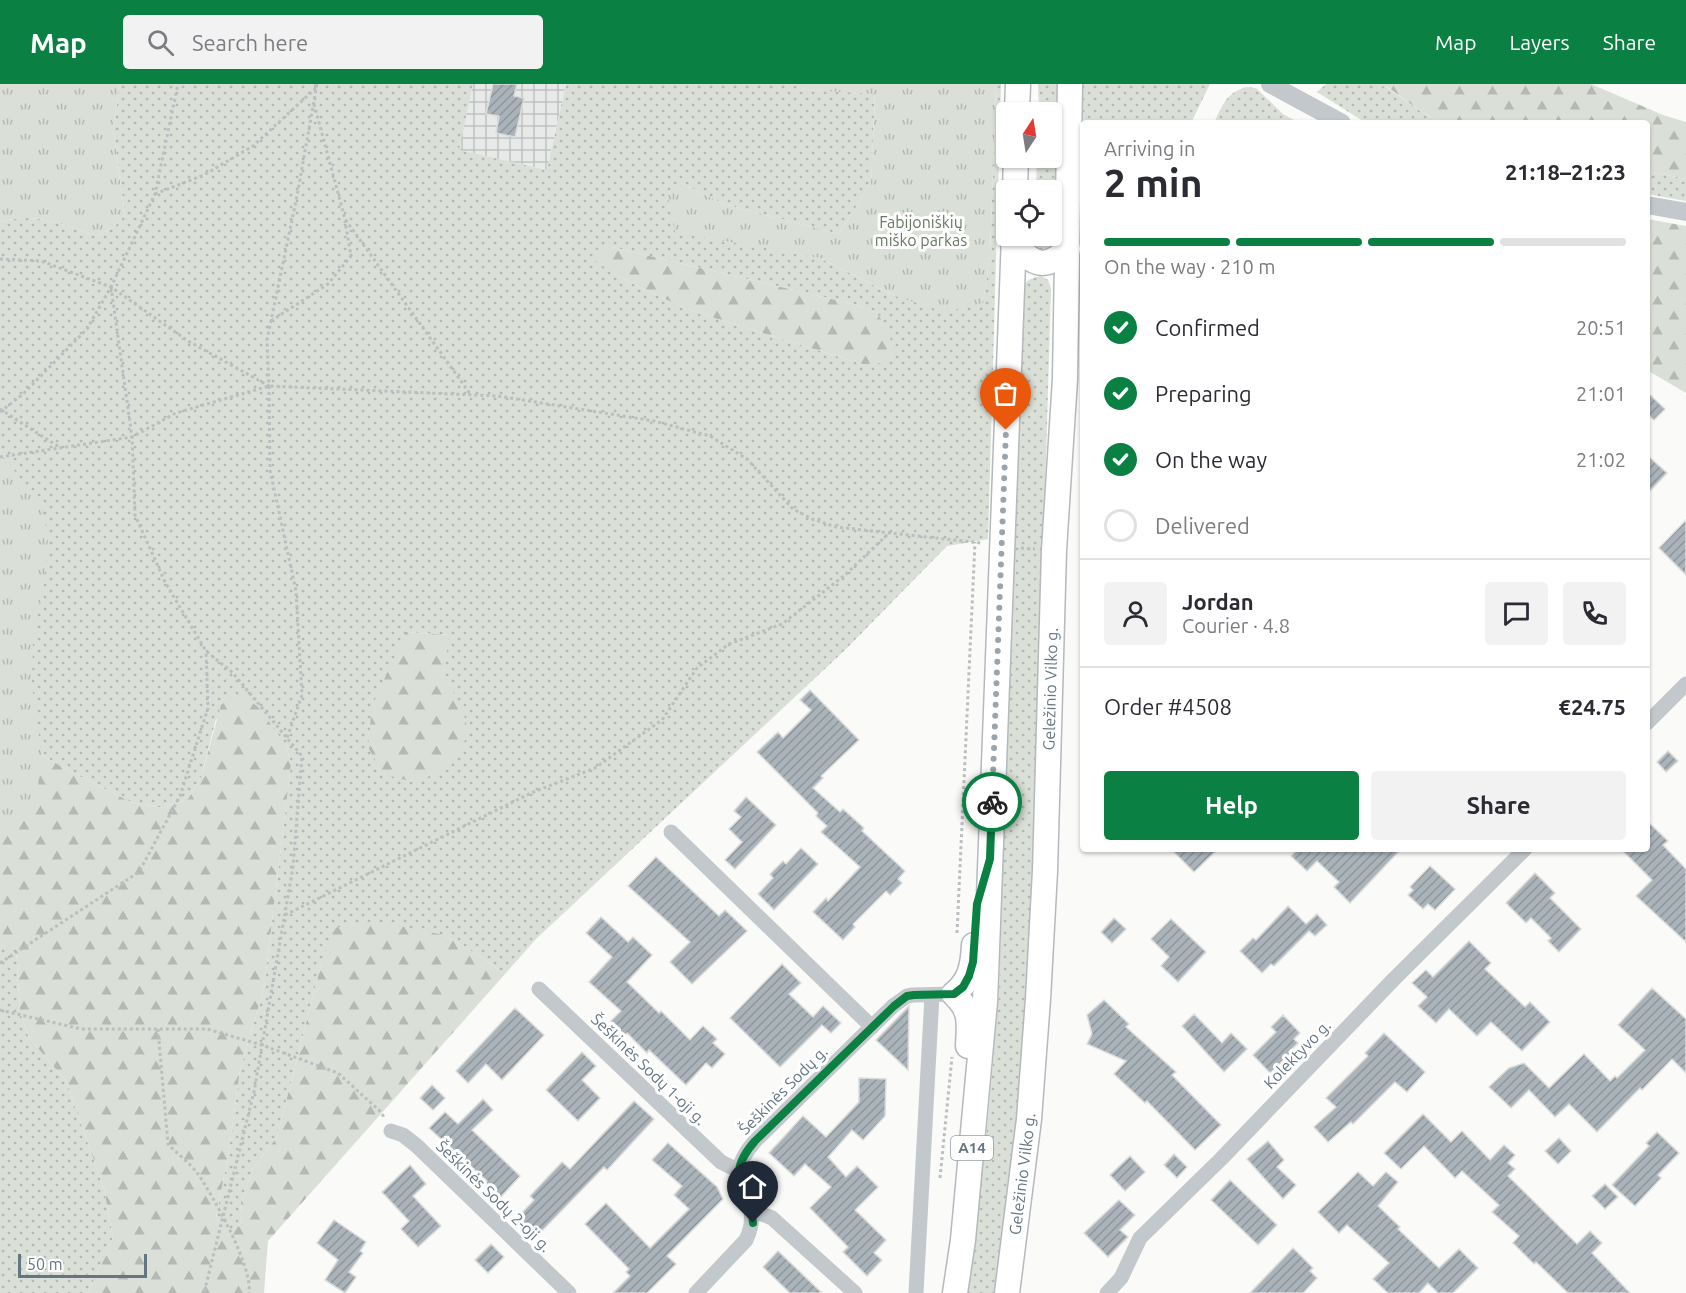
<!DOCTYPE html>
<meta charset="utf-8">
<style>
:root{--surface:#fff;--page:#f2f2f3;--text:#2b2b33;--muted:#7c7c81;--line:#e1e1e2;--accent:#0b8043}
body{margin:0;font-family:Ubuntu,sans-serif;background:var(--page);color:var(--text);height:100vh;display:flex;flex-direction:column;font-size:22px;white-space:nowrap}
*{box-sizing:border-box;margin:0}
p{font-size:20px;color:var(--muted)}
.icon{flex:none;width:33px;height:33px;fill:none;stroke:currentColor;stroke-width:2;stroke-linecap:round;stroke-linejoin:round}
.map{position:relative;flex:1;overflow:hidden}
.drawer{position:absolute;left:1080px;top:36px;width:570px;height:732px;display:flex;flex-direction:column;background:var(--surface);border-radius:6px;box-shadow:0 2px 4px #0004}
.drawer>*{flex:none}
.needle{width:39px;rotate:12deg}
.controls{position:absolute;left:996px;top:18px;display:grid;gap:12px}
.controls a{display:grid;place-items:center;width:66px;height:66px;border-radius:6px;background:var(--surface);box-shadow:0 2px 4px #0004;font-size:30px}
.scale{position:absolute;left:18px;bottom:15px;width:129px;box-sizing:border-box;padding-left:6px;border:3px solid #657683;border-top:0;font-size:16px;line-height:21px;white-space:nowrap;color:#657683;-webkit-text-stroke:4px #fff;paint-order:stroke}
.pin{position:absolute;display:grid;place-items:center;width:51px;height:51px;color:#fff;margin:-62px -26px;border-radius:50% 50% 50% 0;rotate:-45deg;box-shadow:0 0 6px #0007}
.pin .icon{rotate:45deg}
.courier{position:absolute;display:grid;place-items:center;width:60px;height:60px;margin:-30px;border:4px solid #0b8043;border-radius:50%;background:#fff;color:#222;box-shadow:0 2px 8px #0007}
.headline em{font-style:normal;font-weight:600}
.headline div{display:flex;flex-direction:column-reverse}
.headline{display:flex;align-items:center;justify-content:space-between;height:102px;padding:0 24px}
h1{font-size:39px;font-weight:600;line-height:45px}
.bar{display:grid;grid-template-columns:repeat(4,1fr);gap:9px 6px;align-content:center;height:72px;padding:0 24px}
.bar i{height:8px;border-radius:4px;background:var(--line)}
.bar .active{background:var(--accent)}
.bar p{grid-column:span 4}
.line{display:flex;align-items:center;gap:15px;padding:0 24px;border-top:2px solid var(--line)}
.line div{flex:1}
.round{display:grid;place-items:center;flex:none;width:63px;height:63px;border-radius:6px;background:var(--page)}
ol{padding:0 24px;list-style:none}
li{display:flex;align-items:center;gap:18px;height:66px}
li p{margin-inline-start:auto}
li .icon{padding:6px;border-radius:50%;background:var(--accent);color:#fff;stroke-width:4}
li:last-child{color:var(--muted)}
li i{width:33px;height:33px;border:3px solid var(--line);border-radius:50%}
.action{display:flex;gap:12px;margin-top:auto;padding:12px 24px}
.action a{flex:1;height:69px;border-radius:6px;background:var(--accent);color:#fff;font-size:24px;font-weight:600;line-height:69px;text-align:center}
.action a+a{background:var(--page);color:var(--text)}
header{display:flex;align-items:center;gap:36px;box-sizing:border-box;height:84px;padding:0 30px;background:var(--accent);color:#fff}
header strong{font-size:28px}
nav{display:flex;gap:33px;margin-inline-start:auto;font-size:21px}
.search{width:420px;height:54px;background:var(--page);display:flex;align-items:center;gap:15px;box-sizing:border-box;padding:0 21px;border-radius:6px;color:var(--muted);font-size:22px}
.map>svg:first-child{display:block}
.industrial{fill:url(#industrial-grid)}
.grass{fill:url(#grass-dots);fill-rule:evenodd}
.forest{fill:url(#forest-firs)}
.park{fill:url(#park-tufts)}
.building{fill:url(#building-hatch);stroke:#dcdcda;stroke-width:1.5}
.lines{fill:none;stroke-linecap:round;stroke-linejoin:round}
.trunk-casing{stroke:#b4b9bd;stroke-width:27}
.path{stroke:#bbbfc2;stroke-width:3;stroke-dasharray:3 3;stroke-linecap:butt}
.minor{stroke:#c3c8cc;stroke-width:15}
.tertiary{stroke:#c3c8cc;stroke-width:18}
.trunk{stroke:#fff;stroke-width:24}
.done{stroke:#99a4ac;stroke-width:6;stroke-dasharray:0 10.8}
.route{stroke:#0b8043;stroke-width:8}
.labels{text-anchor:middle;stroke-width:6;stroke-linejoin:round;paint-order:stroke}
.shield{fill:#fff;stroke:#939fa8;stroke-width:1.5}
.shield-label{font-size:15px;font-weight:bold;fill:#657683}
.park-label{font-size:16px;fill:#687a64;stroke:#fff}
.street-label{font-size:16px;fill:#657683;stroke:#fff}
</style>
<header>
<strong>Map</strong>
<div class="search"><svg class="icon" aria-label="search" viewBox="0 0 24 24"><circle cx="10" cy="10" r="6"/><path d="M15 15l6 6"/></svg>Search here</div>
<nav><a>Map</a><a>Layers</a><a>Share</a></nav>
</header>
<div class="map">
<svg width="1686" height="1209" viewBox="0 0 1686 1209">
<defs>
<pattern id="industrial-grid" width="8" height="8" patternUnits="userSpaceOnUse" patternTransform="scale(1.5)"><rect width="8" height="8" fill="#e8e9e9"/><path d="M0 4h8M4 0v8" fill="none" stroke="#c0c1c2"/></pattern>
<pattern id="grass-dots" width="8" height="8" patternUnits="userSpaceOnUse" patternTransform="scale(1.5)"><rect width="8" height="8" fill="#dadfd7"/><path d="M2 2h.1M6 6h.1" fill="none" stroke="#b4b9b4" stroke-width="1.8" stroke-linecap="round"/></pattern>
<pattern id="forest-firs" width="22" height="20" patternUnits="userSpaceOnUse" patternTransform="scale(1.5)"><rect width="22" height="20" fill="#dadfd7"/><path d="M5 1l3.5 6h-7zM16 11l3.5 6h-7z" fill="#b4b9b4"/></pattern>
<pattern id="park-tufts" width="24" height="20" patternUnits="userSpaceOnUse" patternTransform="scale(1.5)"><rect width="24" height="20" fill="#dadfd7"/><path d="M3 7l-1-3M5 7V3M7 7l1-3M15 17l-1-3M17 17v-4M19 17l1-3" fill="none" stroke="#b4b9b4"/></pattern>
<pattern id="building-hatch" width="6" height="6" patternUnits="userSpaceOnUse" patternTransform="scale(1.5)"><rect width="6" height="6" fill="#aab3b9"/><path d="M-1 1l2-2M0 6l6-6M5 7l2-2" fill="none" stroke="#8e969c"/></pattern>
</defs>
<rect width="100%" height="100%" fill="#fafaf8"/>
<path class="industrial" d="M473 0H566L547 86 458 66Z"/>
<g class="grass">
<path d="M120 0H473L459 66 547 86 566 0H791L807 6 875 9 871 99 839 150 724 120 681 99 702 153 747 159 820 174 895 212 983 218 990 171 996 0H1001L988 455 947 462 845 566 536 855 505 890 478 871 444 851 321 881 277 1053 253 1084 241 1118 242 1133 239 1142 229 1147 219 1143 216 1134 229 1066 240 986 264 904 291 680 286 661 216 635 201 693 188 715 164 724 133 719 71 688 26 662 0 661V138C34 127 65 141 97 152L115 142 125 131 113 45ZM612 163 857 221 877 229 862 280 686 225 615 191ZM406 548 448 551 444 588Z"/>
<path d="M1038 0H1058L1053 157 1051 166 1045 168 1037 166 1035 152H1052V106H1036L1037 74H1052V28H1039Z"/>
<path d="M1081 0H1210L1191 39H1083V81L1078 65Z"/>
<path d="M1326 0H1377L1388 4 1420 27 1442 39H1366L1317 8Z"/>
<path d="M1246 3 1256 4 1283 30 1300 39H1214C1223 21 1225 10 1246 3Z"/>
<path d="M1647 87 1686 95V117L1647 110Z"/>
<path d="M1041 192 1048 196 1051 204 1036 710 1028 924 1014 1064 997 1209H966L988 1036 999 908 1021 206C1026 196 1030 194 1041 192Z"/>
<path d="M0 861 16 862 20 928 29 954 66 997 104 1105 113 1154 88 1209H0Z"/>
</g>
<g class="forest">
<path d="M1377 0H1591L1663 31 1686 38V95L1647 87V39H1442L1420 27 1389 4Z"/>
<path d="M1647 135 1686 142V309L1647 286Z"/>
<path d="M612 163 857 221 877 229 887 245 894 266 886 279 862 280 686 225 615 191 596 177V166Z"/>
<path d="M406 548 449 551 444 588 464 631 469 650 447 686 413 698 383 690 368 663 372 622Z"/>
<path d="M243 612 258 623 286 661 291 680 264 904 240 986 229 1066 216 1134 220 1143 229 1147 239 1142 242 1133 241 1118 253 1084 277 1053 321 881 334 844 374 837 444 851 478 871 505 890 268 1157 264 1209H88L113 1154 104 1105 66 997 29 954 20 928 16 863 0 861V661L26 662 71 688 133 719 164 724 188 715 201 693 221 621 232 613Z"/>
</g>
<g class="park">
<path d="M0 0H120L113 45 125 131 115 142 97 152C65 141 34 127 0 138Z"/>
<path d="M791 0H996L990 171 983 219 945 228 895 212 820 174 675 148 667 108 681 99 724 120 839 150 871 99 875 10 807 6Z"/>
<path d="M0 372 9 379 43 426 48 456 44 498 33 556 32 601 42 675 35 720 0 757Z"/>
</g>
<g class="building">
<path d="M493 0H517L514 12 524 14 515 53 496 49 499 32 486 30Z"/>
<path d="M1647 308 1665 325 1654 336 1647 330Z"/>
<path d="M1647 371 1667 389 1647 410Z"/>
<path d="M1686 436V491L1659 464Z"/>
<path d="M810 606 859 656 821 692 823 694 813 704 840 728 843 725 864 744 862 747 905 787 898 795 902 799 890 811 886 807 853 840 855 843 843 856 813 828 826 814 828 817 860 783 821 748 827 742 816 732 818 729 757 668 778 648 783 654 811 626 800 616Z"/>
<path d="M1668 667 1678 677 1666 688 1657 678Z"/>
<path d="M746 713 776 741 735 785 725 776 742 758 729 745 741 733 734 727Z"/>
<path d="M1647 737 1668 757 1663 761 1686 785V858L1636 812 1652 796 1621 765H1647Z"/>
<path d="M801 764 818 780 774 826 758 810 773 794 770 790 783 777 786 780Z"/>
<path d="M1171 765H1218L1194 788Z"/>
<path d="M1298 765H1401L1350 819 1334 803 1339 798 1317 777 1307 787 1291 772Z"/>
<path d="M656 773 719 832 725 826 747 847 692 900 670 878 690 858 628 802Z"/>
<path d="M1430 782 1455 805 1435 826 1428 820 1423 825 1408 811 1413 806 1410 803Z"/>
<path d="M1535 789 1555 809 1550 814 1581 845 1559 868 1548 857 1551 854 1531 834 1526 839 1506 819Z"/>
<path d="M1288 822 1306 840 1317 830 1327 841 1315 852 1309 847 1274 882 1271 880 1262 889 1240 867 1253 854 1256 856Z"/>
<path d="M601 833 628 858 633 853 652 871 627 898 659 929 661 927 690 956 703 942 717 955 713 959 725 970 712 984 706 979 686 1001 649 966 647 969 627 949 625 951 611 937 621 927 589 898 612 873 586 849Z"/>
<path d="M1114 834 1126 845 1112 859 1101 848Z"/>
<path d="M1171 835 1206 868 1178 898 1161 882 1169 873 1151 855Z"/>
<path d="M1469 857 1491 879 1485 885 1525 923 1530 918 1550 938 1522 967 1491 938 1477 952 1449 925 1436 939 1418 922 1427 913 1412 899 1426 886 1433 893Z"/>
<path d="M782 880 801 899 789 910 813 933 823 922 841 939 831 949 822 941 780 983 730 934Z"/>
<path d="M1652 904 1686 935V989L1672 975 1642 1006 1640 1004 1597 1048 1569 1020 1555 1033 1529 1006 1511 1024 1489 1003 1509 984 1524 979 1549 1004 1584 970 1610 997 1615 992 1617 994 1645 966 1618 941Z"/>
<path d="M1104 916 1129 940 1126 943 1176 988 1172 991 1221 1041 1195 1066 1147 1017 1145 1019 1114 990 1126 977 1087 960 1092 950 1087 931Z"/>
<path d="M909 922 908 986 876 956Z"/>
<path d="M515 924 544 951 502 996 486 980 468 999 456 987Z"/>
<path d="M1194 930 1222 959 1231 949 1247 965 1224 988 1182 942Z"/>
<path d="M1283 931 1300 949 1294 955 1298 959 1289 968 1290 970 1270 989 1253 971 1276 948 1271 943Z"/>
<path d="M1384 949 1425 988 1407 1008 1395 998 1353 1040 1351 1038 1328 1058 1314 1043 1336 1023 1326 1014 1368 972 1365 969Z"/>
<path d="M582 968 596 982 582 996 600 1014 578 1037 546 1006Z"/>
<path d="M859 994 886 995 885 1032 863 1056 852 1046 828 1073 846 1093 857 1082 878 1103 855 1126 886 1156 874 1169 882 1176 867 1192 843 1168 848 1163 810 1124 831 1103 805 1080 794 1092 769 1069 803 1032 826 1053 859 1018Z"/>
<path d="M432 1001 445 1014 433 1026 420 1014Z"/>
<path d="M483 1015 493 1026 472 1046 520 1092 499 1115 483 1101 487 1097 429 1044 445 1028 458 1040Z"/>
<path d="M634 1017 654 1035 607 1086 604 1083 535 1154 516 1135 534 1116 530 1112 562 1078 570 1085Z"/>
<path d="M1423 1030 1451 1058 1462 1047 1490 1076 1504 1061 1515 1071 1508 1079 1515 1085 1508 1092 1577 1160 1590 1147 1602 1159 1592 1169 1630 1209H1568L1536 1178 1534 1180 1513 1159 1519 1152 1492 1128 1499 1121 1462 1087 1455 1094 1424 1062 1401 1085 1384 1069Z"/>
<path d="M1657 1048 1679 1069 1658 1091 1661 1094 1635 1122 1612 1101 1649 1062 1646 1059Z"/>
<path d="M1559 1054 1571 1067 1558 1080 1545 1067Z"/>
<path d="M1268 1057 1284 1076 1277 1083 1296 1101 1283 1115 1247 1075Z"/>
<path d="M668 1059 717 1103 723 1115 667 1172 676 1180 647 1209H613L630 1192 626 1188 629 1185 585 1140 606 1119 650 1164 689 1125 674 1111 682 1102 652 1076Z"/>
<path d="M1174 1070 1187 1083 1177 1094 1164 1081Z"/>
<path d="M1130 1072 1145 1088 1125 1107 1110 1091Z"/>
<path d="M410 1081 426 1100 413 1112 441 1142 418 1163 401 1145 409 1137 382 1108Z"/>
<path d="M1358 1088 1373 1102 1386 1088 1398 1098 1378 1122 1400 1143 1398 1145 1439 1184 1459 1165 1478 1184 1453 1209H1438L1428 1199 1419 1209H1388L1373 1195 1389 1179 1347 1141 1339 1149 1318 1128Z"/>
<path d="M1230 1096 1277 1141 1258 1161 1211 1116Z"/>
<path d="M1605 1100 1618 1113 1605 1125 1592 1112Z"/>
<path d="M1119 1116 1135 1131 1120 1146 1128 1153 1108 1173 1084 1149Z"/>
<path d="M334 1136 366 1158 360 1167 363 1169 349 1188 356 1193 345 1209 325 1196 338 1176 317 1159Z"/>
<path d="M491 1160 504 1173 488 1189 475 1176Z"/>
<path d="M1293 1164 1313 1184 1310 1187 1317 1194 1303 1209H1250Z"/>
<path d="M778 1167 822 1209H790L763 1183Z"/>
</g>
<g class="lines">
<defs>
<g id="trunk">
<path d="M1017 28 1018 0"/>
<path d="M1015 106 1016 74"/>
<path d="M1013 160C1035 181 1044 187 1068 165"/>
<path d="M968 962C969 939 972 927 954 910 970 897 973 882 974 861"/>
<path d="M955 1209 963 1156 985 918 1014 152"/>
<path id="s1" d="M1007 1209 1029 1035 1038 915 1045 787 1054 466 1065 295 1070 0"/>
</g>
</defs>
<use href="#trunk" class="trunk-casing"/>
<g class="path">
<path d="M314 20 345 135 471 311"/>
<path d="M155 110 204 91 253 62 317 3 315 0"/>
<path d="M0 175 41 177 111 203 188 257 269 302 267 256 297 112 317 0"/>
<path d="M111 203 132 353 135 431 165 498 206 567 233 589 302 672 293 783 254 1008 204 1209"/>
<path d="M271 237 328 200 351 172 345 137"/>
<path d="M269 302 270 386 296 507 302 611 287 654"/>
<path d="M0 325 59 363"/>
<path d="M0 328 23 310 87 245 111 203 155 110 178 0"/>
<path d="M0 373 132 353 176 329 269 302 498 312 654 337 710 352 747 375 793 425 812 435 836 443 981 459"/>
<path d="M1021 464 1035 465"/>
<path d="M285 831 531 709 595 684 662 636 697 584 729 560 782 540 845 491 890 448"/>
<path d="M957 849 975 458"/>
<path d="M0 879 139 788 180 712 208 624 206 567"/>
<path d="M0 926 81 945H207L262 961 338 989 382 1029 384 1034"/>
<path d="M158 945 168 1060C177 1070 190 1079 198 1090 213 1112 253 1183 249 1209"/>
<path d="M940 1094 952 973"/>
</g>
<g class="minor">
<path d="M1647 639 1686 600"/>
<path d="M671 748 872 943"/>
<path d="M539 905 721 1078 731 1083 739 1084"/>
<path d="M391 1047 403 1051 417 1062 569 1209"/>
<path d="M753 1130H762L772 1134 855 1209"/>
<path d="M696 1209 746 1156C768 1110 714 1104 755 1057L893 922 907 912 913 911 954 910"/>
<path d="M916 1209 932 911"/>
<path d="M1107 1209 1121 1194 1140 1154 1221 1075 1394 895 1525 765"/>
</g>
<g class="tertiary">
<path d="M1270 0 1342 39"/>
<path d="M1647 121 1686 128"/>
</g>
<use href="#trunk" class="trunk"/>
</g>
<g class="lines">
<path class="done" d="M992 718 1006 346"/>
<path class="route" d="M753 1139C752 1100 721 1096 755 1057L894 922 907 912 914 911 954 910 963 903 969 892 973 878 977 820 990 775 992 718"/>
</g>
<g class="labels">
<rect class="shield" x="951" y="1052" width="42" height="24" rx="4.5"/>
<g class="shield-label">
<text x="972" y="1069">A14</text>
</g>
<g class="park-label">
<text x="921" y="144">Fabijoniškių<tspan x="921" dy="18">miško parkas</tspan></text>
</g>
<g class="street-label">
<text dy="6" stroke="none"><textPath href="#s1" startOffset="606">Geležinio Vilko g.</textPath></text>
<text transform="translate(1297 970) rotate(-46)" y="6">Kolektyvo g.</text>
<text transform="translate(649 985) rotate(44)" y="6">Šeškinės Sodų 1-oji g.</text>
<text transform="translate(783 1006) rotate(-45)" y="6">Šeškinės Sodų g.</text>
<text dy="6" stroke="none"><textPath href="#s1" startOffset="120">Geležinio Vilko g.</textPath></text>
<text transform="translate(494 1112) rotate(44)" y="6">Šeškinės Sodų 2-oji g.</text>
</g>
</g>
</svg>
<div class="controls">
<a><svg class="needle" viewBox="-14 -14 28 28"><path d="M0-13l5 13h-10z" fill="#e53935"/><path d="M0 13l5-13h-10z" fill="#7c7c81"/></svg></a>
<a><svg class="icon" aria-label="locate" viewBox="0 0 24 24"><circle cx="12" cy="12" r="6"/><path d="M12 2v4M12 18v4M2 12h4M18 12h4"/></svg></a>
</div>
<div class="scale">50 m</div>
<div class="pin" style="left:1006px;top:346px;background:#ea580c"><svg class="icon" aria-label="bag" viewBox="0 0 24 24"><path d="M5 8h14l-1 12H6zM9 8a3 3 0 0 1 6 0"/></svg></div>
<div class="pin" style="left:753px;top:1139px;background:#1f2937"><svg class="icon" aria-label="home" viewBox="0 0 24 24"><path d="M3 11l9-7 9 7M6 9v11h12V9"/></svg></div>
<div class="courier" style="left:992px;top:718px"><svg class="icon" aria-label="bike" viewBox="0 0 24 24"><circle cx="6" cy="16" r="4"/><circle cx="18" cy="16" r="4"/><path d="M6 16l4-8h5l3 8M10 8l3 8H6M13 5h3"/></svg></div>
<section class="drawer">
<div class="headline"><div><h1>2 min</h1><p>Arriving in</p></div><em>21:18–21:23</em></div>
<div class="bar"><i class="active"></i><i class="active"></i><i class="active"></i><i></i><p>On the way · 210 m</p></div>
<ol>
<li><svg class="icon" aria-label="check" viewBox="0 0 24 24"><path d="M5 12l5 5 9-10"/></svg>Confirmed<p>20:51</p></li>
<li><svg class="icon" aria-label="check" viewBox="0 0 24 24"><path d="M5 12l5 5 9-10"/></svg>Preparing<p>21:01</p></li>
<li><svg class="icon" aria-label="check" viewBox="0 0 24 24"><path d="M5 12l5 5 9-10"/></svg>On the way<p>21:02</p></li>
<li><i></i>Delivered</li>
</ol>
<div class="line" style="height:108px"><a class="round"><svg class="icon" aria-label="person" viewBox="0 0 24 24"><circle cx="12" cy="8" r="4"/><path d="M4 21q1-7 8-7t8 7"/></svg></a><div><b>Jordan</b><p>Courier · 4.8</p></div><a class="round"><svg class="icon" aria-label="chat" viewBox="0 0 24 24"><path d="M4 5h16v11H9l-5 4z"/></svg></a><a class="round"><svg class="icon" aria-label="phone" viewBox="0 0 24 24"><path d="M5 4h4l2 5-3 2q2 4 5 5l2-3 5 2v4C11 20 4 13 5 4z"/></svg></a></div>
<div class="line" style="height:78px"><div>Order #4508</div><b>€24.75</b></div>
<div class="action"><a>Help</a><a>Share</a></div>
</section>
</div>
